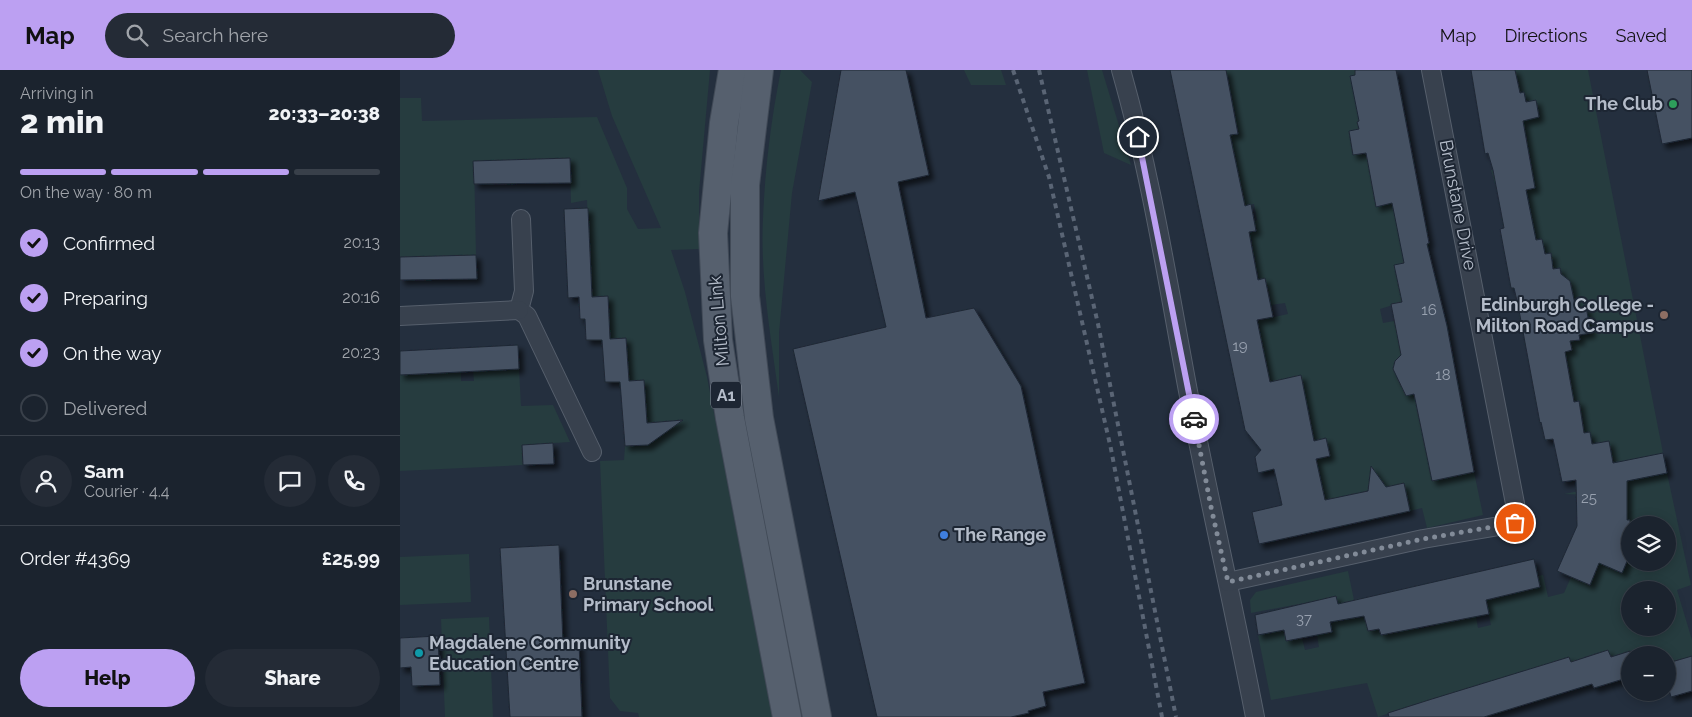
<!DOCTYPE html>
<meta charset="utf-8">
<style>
:root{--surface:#1b232e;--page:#242b36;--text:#f1f3f6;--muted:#a0a4aa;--line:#39404a;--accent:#bca0f2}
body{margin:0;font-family:Raleway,sans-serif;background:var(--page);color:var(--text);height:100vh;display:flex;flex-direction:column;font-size:19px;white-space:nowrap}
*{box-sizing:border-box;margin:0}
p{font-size:16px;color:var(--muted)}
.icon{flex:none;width:28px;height:28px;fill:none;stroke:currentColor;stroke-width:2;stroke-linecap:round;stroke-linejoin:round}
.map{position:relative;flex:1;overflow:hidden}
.details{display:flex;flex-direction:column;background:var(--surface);width:400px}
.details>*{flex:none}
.tools{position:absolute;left:1221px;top:446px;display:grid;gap:10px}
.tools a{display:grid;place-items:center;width:55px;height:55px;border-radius:50%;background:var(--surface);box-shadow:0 2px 12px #0003,0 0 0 1px var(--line);font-size:25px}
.pin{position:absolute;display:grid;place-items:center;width:42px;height:42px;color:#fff;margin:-21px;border:2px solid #fff;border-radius:50%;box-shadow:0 1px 5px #0007}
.courier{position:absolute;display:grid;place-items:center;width:50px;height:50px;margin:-25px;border:4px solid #bca0f2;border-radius:50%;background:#fff;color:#222;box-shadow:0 1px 6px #0007}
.headline em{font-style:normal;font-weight:800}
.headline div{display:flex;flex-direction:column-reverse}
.headline{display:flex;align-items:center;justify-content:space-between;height:85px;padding:0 20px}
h1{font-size:32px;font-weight:800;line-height:38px}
.bar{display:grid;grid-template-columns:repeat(4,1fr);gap:8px 5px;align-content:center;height:60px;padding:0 20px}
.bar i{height:6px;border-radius:4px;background:var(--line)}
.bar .on{background:var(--accent)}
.bar p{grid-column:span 4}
.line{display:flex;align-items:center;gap:12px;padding:0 20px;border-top:1px solid var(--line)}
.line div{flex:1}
.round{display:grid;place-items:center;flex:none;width:52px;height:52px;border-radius:26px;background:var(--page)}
ol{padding:0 20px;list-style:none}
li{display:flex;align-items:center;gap:15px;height:55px}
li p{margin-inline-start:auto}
li .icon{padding:5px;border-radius:50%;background:var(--accent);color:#111;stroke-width:4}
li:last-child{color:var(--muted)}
li i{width:28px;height:28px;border:2px solid var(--line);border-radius:50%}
.button{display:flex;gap:10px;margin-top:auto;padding:10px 20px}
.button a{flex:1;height:58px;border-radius:30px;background:var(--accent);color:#111;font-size:20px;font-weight:800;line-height:58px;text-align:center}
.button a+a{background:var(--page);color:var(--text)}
header{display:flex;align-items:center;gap:30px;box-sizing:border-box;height:70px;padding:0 25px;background:var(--accent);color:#111}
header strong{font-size:24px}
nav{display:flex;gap:28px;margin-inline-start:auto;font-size:18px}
.search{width:350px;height:45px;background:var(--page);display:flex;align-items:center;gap:12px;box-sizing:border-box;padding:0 18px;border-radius:28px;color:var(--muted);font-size:19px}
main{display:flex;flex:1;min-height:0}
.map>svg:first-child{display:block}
.green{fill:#263c3f;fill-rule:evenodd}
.building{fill:#455162;stroke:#1f2835;filter:url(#shadow)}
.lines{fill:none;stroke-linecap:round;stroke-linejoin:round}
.minor-casing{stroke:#565f6c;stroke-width:20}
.primary-casing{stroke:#414a57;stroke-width:30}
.minor{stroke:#38414e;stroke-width:18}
.primary{stroke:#56606e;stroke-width:28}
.rail{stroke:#5a6575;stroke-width:4;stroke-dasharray:5 5;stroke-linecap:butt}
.done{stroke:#828b98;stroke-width:5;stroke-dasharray:0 9}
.route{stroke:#bca0f2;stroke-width:6}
.leisure-dot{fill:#2e9e5b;stroke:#1d2633;stroke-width:2}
.education-dot{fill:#8d6e63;stroke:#1d2633;stroke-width:2}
.shop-dot{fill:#3f7fe0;stroke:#1d2633;stroke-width:2}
.culture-dot{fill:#0f9aa8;stroke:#1d2633;stroke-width:2}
.labels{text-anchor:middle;stroke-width:4;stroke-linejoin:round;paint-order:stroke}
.number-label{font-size:15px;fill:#98a1af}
.shield{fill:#1d2633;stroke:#878f9c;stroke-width:1}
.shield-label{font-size:16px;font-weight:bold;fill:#b4bcc9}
.poi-label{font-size:18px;font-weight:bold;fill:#b4bcc9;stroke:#1d2633;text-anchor:start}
.street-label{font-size:18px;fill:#b4bcc9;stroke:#1d2633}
</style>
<header>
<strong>Map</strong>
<div class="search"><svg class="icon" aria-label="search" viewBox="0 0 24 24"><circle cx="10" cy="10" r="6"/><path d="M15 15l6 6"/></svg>Search here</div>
<nav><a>Map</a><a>Directions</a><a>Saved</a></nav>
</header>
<main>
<section class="details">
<div class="headline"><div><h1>2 min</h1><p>Arriving in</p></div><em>20:33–20:38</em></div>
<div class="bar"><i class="on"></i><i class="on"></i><i class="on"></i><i></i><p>On the way · 80 m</p></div>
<ol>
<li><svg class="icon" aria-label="check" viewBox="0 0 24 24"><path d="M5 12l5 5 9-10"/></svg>Confirmed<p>20:13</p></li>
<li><svg class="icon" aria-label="check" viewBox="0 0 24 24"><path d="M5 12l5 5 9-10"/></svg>Preparing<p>20:16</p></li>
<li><svg class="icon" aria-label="check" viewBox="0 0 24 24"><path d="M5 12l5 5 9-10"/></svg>On the way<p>20:23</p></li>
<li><i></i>Delivered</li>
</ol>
<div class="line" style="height:90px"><a class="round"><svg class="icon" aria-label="person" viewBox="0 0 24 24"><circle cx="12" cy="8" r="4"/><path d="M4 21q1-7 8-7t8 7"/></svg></a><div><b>Sam</b><p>Courier · 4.4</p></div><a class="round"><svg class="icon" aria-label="chat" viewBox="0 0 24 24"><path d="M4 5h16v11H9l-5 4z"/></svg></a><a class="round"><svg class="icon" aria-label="phone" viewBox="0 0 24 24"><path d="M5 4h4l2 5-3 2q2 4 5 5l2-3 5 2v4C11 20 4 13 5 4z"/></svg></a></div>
<div class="line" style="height:65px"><div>Order #4369</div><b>£25.99</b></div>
<div class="button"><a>Help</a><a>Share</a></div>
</section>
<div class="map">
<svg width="1292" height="647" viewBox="0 0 1292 647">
<defs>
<filter id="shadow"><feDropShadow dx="4.5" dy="4.5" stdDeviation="2.5" flood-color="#0009"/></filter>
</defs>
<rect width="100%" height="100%" fill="#242f3e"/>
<g class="green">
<path d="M198 0H310L299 122V179L271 180 285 222 307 307 372 647H239L238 643 220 641 210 628 200 391 224 390 225 376 248 375 262 366 261 353H247L244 310 229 311 226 268 210 269 208 226 192 227 187 130 171 133 170 88 74 91 76 185 0 187V28H21L22 51 197 47 227 118V139L238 159 261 158 212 46Z"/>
<path d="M381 0H400L412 12 392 123 379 263V327C371 268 360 207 363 148 365 98 371 49 381 0Z"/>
<path d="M564 0H601L606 15H571Z"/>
<path d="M687 0H702L731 95 704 83Z"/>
<path d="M812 0H955L976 48 957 52 959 59 949 62 953 85 977 80 994 86 1012 82 1013 85 976 137 1019 128 1002 179 1030 173V175L1005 182 1011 226 1039 221 980 239 983 253 994 251 1004 287 995 291 993 299 1014 324 1023 366 1064 358 1037 395 1029 398 1032 411 1074 402 1083 445 1027 458 1022 438 1010 441 1004 413 981 418 977 405 969 407 971 420 925 430 916 390 930 386 926 368 914 371 882 347 844 355 843 352 874 346 862 318 858 303 834 308 832 301 866 293 861 269 839 273 842 254 888 244 885 233 871 235 865 208 818 218 852 178 850 167 810 175 857 150 854 134 828 139 822 113 839 109 837 98 825 100 807 70 837 64Z"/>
<path d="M1115 0H1188L1263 383 1213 393 1209 371 1173 378 1184 363 1179 331 1137 338 1135 326 1161 321 1171 313 1169 305 1159 307 1132 288 1171 281 1170 271 1180 270 1179 265 1191 263 1186 237 1120 249 1119 243 1169 220 1171 217 1167 209H1161L1138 202 1152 192 1150 183 1136 186 1142 169 1133 170 1130 153 1104 158 1103 154 1123 150 1121 141 1130 139 1126 120 1135 118 1133 106 1095 114 1091 100 1131 93 1125 61 1083 59 1139 47 1136 31 1126 32 1124 23 1104 27H1076L1073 13 1116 5Z"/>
<path d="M119 299 121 336 153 335 170 372 122 375 123 395 0 401V305L61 302V311H74L73 301Z"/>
<path d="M1267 403 1291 515 1277 520 1292 570V586L1268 593V585H1253L1249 575 1214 586 1221 610 1218 611 1208 580 1184 587 1192 615 1179 618 1169 587 1145 595 1154 626 1141 630 1132 599 1097 610 1106 641 1092 645 1083 614 1032 629 1038 647 1015 634 978 647 967 613 871 630 858 565 877 561 873 542 880 541 886 571 902 568 905 580 919 577 917 565 932 562 930 552 941 550 936 527 851 543 850 530 856 522 948 501 954 530 960 528 968 561 979 559 981 565 1010 558 1018 550 1020 559 1036 555 1034 546 1064 535 1067 548 1076 547 1078 558 1091 555 1086 530 1096 527 1090 499 1094 498 1109 524 1140 517 1138 506 1143 505 1148 527 1164 523 1171 507 1190 514 1199 493 1230 461V492H1268V455H1230V450L1189 425 1164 424ZM1230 520H1268V558H1230Z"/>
<path d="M69 484 71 532 0 535V487Z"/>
<path d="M89 547 93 647H45L41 549Z"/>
</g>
<g class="building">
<path d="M441 0H506L529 105 498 112 526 248 574 238 621 316 685 613 643 622 646 636 628 641 629 643 611 647H477L393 279 486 257 455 122 418 131Z"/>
<path d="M770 0H826L838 64 830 65 845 136 851 134 856 161 849 162 858 210 865 208 873 247 857 250 870 312 901 305 914 371 926 368 930 386 916 389 925 430 968 421 971 396 986 417 1004 413 1010 441 859 474 852 442 882 435 874 399 858 403 855 387 861 380 845 360Z"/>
<path d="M955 0H996L1029 173 1027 174 1047 256 1074 402 1032 411 1014 324 1006 326 993 299 995 291 1001 285 991 234 1002 232 994 195 1004 193 992 133 976 137 966 83 953 85 949 61 959 59 957 52 959 51 950 6 955 5Z"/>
<path d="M1071 0H1115L1120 23 1124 22 1126 32 1136 30 1139 47 1123 51 1135 118 1126 120 1136 170 1142 169 1145 184 1151 183 1153 199 1160 198 1161 204 1170 211 1176 239 1186 237 1191 263 1179 265 1180 270 1170 271 1172 280 1165 282 1174 332 1179 331 1184 363 1190 362 1192 374 1209 371 1213 393 1263 383 1267 403 1227 411V450H1230V484L1222 503 1199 493 1190 515 1157 501 1177 456 1176 410 1162 412 1153 369 1145 370 1141 352 1140 353 1118 235 1114 218H1111L1100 159 1104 158 1093 100 1088 83 1085 84Z"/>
<path d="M1247 0H1292V68L1262 74Z"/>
<path d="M170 88 171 113 74 114 73 91Z"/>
<path d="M188 138 192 227 208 226 210 269 226 268 229 311 244 310 247 353 283 350 248 375 225 376 220 312H205L202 270H186L185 249H180L179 227 168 228 164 139Z"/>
<path d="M76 185 77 209 0 210V187Z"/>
<path d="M118 275 119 299 0 305V281Z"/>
<path d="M153 373 154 394 123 395 122 375Z"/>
<path d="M159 475 163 574 179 573 182 647H110L100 478Z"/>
<path d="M1134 489 1140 517 1086 530 1089 544 981 565 979 559 968 561 964 546 930 552 932 562 886 571 884 560 858 565 855 545 936 526 938 534Z"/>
<path d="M38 566 40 615 12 616 11 597 0 598V568Z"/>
<path d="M1208 580 1211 587 1230 581V607L1194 618 1192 614 1084 647H989L988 643 1032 629 1169 587 1171 592Z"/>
<path d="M1292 586V621L1271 627 1268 616V593Z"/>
</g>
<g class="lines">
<defs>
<g id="minor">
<path d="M721 0C751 105 768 214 788 321 809 430 834 538 855 647"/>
<path d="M121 149 124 221 119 240 127 246 192 382"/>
<path d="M0 246 119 240"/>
<path d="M828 512 1023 469 1111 454 1118 449 1031 0"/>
</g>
<g id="primary">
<path d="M333 0 324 53 313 163 318 270 330 348 387 647"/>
<path d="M359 0 345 115V226L359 348 417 647"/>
</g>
</defs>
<use href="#minor" class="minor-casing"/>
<use href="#primary" class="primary-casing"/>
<use href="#minor" class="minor"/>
<use href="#primary" class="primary"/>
<g class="rail">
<path d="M613 0 649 107 711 379 762 647"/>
<path d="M639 0 698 254 776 647"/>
</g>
</g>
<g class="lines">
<path class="done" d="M794 349 811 437 828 512 1023 469 1115 453"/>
<path class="route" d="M738 67 794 349"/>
</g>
<circle class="leisure-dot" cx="1273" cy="34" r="5"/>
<g class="education-dot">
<circle cx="1264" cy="245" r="5"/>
<circle cx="173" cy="524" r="5"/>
</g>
<circle class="shop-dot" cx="544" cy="465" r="5"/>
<circle class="culture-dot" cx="19" cy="583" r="5"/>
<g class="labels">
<g class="number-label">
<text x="1029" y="245">16</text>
<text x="840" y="281">19</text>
<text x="1043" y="310">18</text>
<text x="1189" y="433">25</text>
<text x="904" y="554">37</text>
</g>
<rect class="shield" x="311" y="311.5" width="30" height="27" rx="4"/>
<g class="shield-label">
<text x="326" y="331">A1</text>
</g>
<g class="poi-label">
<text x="1263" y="40" text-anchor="end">The Club</text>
<text x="1254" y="241" text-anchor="end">Edinburgh College -<tspan x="1254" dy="21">Milton Road Campus</tspan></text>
<text x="554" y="471">The Range</text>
<text x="183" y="520">Brunstane<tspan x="183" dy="21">Primary School</tspan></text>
<text x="29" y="579">Magdalene Community<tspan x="29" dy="21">Education Centre</tspan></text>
</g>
<g class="street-label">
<text transform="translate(1058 135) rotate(79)" y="6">Brunstane Drive</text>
<text transform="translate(319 251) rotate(-95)" y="6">Milton Link</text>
</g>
</g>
</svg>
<div class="tools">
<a><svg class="icon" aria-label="layers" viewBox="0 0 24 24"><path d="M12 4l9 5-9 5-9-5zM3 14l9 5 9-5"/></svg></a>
<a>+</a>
<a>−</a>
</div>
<div class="pin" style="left:1115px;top:453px;background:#ea580c"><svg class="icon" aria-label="bag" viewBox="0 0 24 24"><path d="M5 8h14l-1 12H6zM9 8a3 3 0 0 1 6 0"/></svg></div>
<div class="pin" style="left:738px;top:67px;background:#1f2937"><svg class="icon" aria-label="home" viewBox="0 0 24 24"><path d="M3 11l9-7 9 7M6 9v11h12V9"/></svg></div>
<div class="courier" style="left:794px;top:349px"><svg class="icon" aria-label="car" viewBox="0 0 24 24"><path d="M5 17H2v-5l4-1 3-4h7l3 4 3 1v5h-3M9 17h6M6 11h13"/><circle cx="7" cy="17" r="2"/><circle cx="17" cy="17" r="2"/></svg></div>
</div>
</main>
